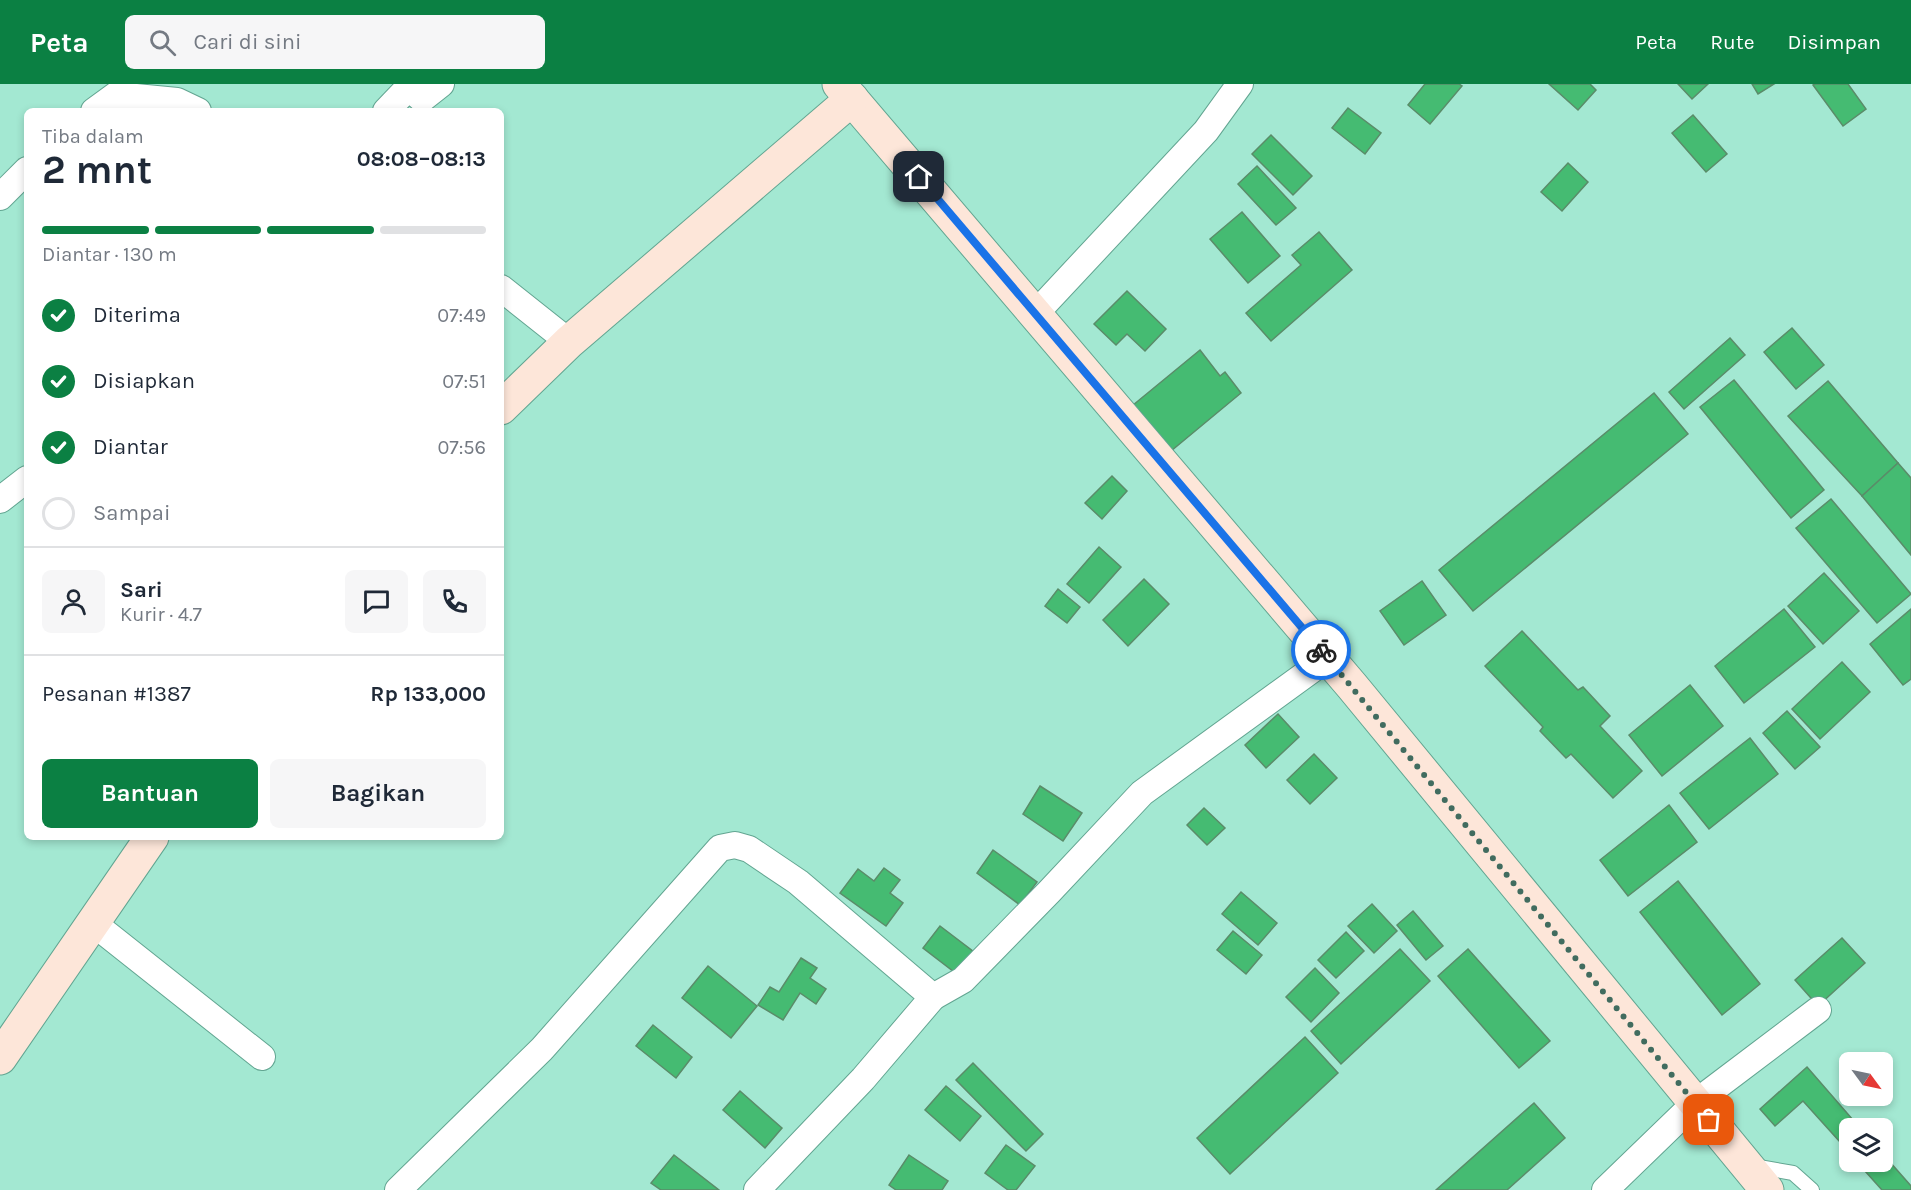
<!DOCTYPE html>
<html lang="id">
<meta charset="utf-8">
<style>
:root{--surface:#fff;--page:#f6f6f7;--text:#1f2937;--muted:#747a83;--line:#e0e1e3;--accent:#0b8043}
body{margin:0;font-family:Karla,sans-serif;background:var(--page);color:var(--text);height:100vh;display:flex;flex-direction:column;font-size:22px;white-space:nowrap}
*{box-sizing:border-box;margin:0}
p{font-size:20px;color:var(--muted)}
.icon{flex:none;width:33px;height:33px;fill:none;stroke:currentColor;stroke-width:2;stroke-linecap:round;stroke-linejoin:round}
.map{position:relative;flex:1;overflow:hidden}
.sheet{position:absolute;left:24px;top:24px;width:480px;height:732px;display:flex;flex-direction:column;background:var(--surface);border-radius:9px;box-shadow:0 3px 9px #0003}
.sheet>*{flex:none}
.needle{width:39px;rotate:123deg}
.fabs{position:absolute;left:1839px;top:968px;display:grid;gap:12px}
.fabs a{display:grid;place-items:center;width:54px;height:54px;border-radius:9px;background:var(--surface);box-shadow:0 3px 9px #0003;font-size:30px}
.pin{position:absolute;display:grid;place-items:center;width:51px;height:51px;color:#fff;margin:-26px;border-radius:12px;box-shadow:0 3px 9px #0006}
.courier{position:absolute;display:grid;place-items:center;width:60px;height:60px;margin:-30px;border:4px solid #1a73e8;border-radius:50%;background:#fff;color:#222;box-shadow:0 2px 8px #0007}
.head em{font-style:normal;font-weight:700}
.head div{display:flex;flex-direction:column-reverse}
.head{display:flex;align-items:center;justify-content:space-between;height:102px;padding:0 18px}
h1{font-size:39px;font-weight:700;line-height:45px}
.bar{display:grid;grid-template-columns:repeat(4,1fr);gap:9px 6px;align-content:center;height:72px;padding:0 18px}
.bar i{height:8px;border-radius:4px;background:var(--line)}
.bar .active{background:var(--accent)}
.bar p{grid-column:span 4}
.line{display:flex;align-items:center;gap:15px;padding:0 18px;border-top:2px solid var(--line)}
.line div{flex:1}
.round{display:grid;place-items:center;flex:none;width:63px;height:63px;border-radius:9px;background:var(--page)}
ol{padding:0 18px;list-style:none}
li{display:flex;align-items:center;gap:18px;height:66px}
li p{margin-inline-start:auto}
li .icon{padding:6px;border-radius:50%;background:var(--accent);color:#fff;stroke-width:4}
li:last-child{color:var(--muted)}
li i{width:33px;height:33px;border:3px solid var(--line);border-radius:50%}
.cta{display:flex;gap:12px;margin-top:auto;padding:12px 18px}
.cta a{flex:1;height:69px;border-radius:9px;background:var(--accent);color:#fff;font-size:24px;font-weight:700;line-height:69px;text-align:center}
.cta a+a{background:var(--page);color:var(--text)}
header{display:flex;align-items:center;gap:36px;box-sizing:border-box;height:84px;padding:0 30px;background:var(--accent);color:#fff}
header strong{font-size:28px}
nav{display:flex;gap:33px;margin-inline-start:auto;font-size:21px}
.search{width:420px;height:54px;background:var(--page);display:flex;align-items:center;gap:15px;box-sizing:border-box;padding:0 21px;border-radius:9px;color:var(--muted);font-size:22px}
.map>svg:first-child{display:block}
.building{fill:#45bb72;stroke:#5a8c69;stroke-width:1.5}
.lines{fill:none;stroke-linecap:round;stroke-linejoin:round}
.lane-casing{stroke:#62a591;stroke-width:16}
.street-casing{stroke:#62a591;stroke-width:28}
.secondary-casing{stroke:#62a591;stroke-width:35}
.lane{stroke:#fff;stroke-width:14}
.street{stroke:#fff;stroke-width:26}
.secondary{stroke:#fde6d9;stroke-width:33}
.done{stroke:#416c5f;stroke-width:6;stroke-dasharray:0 10.8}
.route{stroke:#1a73e8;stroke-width:8}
</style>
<header>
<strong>Peta</strong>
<div class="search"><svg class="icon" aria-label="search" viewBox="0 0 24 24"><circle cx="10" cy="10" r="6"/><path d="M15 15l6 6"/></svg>Cari di sini</div>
<nav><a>Peta</a><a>Rute</a><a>Disimpan</a></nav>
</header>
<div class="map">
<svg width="1911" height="1106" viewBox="0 0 1911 1106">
<rect width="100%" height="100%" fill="#a3e8d2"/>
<g class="building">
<path d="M1425 0H1459L1462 2 1430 40 1408 21Z"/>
<path d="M1549 0H1590L1596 6 1578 26Z"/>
<path d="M1678 0H1708L1692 15Z"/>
<path d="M1752 0H1774L1758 10Z"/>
<path d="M1815 0H1848L1866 25 1843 42 1813 1Z"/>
<path d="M1348 24 1381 49 1365 70 1332 44Z"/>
<path d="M1693 31 1727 70 1706 88 1672 49Z"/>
<path d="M1271 51 1312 92 1293 111 1252 70Z"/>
<path d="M1568 79 1588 98 1562 127 1541 108Z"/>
<path d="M1257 82 1296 124 1276 141 1238 100Z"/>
<path d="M1242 128 1280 172 1248 199 1210 155Z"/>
<path d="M1319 148 1352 186 1271 257 1246 229 1301 181 1292 171Z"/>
<path d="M1127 207 1166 245 1145 267 1127 250 1116 261 1094 240Z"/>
<path d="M1792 244 1824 281 1796 305 1764 268Z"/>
<path d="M1730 254 1745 271 1684 325 1669 308Z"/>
<path d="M1200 266 1220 292 1225 288 1241 309 1165 372 1127 326Z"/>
<path d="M1734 296 1824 406 1791 434 1700 323Z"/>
<path d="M1828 297 1898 379 1862 412 1788 332Z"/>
<path d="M1654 309 1688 350 1473 527 1439 486Z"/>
<path d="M1898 379 1911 394V471L1862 412Z"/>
<path d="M1112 392 1127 407 1102 435 1085 419Z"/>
<path d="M1831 415 1911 510 1877 539 1796 444Z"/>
<path d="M1099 463 1121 483 1089 519 1067 500Z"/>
<path d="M1824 489 1859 527 1823 560 1788 522Z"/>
<path d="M1144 495 1169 520 1128 562 1103 536Z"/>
<path d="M1422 497 1446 531 1404 561 1380 527Z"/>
<path d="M1058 505 1080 523 1067 539 1045 522Z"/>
<path d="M1784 525 1815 563 1744 619 1715 582Z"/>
<path d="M1911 525V595L1903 601 1870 560Z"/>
<path d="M1522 547 1578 606 1583 603 1610 632 1600 642 1642 687 1613 714 1571 670 1566 674 1540 647 1543 643 1485 582Z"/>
<path d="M1842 578 1870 608 1820 655 1792 625Z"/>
<path d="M1690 601 1723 642 1662 692 1629 651Z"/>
<path d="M1787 627 1820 663 1795 685 1763 649Z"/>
<path d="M1278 630 1299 653 1266 684 1245 661Z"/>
<path d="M1750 654 1778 690 1709 745 1680 709Z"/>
<path d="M1314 670 1337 694 1310 720 1287 696Z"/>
<path d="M1040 702 1082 729 1063 757 1023 730Z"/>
<path d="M1669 721 1697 758 1628 812 1600 776Z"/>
<path d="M1204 724 1225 744 1207 761 1187 741Z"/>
<path d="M993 766 1037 798 1020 821 977 789Z"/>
<path d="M884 784 900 796 890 809 903 819 886 842 840 809 858 785 874 797Z"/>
<path d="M1678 797 1760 900 1722 931 1640 828Z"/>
<path d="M1241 808 1277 839 1258 861 1222 830Z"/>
<path d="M1372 820 1397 847 1374 869 1348 842Z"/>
<path d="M1413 827 1443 862 1426 876 1397 841Z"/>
<path d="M940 842 974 868 958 891 923 864Z"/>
<path d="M1233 847 1262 871 1246 890 1217 866Z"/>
<path d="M1346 848 1364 867 1336 894 1318 876Z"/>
<path d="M1842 854 1865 879 1818 922 1795 896Z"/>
<path d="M1400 865 1430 897 1341 980 1311 947Z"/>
<path d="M1468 865 1550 957 1519 984 1438 892Z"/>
<path d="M801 874 817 884 810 894 826 905 816 920 800 909 783 936 758 921 770 903 779 908Z"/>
<path d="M708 882 757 922 731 954 682 914Z"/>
<path d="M1315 884 1339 909 1311 938 1286 913Z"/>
<path d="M653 941 692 973 676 994 636 962Z"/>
<path d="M1305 953 1338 989 1230 1090 1197 1054Z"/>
<path d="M973 979 1043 1050 1026 1067 956 996Z"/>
<path d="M1807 983 1860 1044H1850V1069L1803 1017 1775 1042 1760 1025Z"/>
<path d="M946 1002 981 1032 960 1057 925 1026Z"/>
<path d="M740 1007 782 1044 765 1064 723 1026Z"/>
<path d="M1534 1019 1565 1054 1507 1106H1436Z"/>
<path d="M1006 1061 1035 1082 1016 1106H1008L985 1089Z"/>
<path d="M1882 1069 1911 1102V1106H1882L1856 1077H1882Z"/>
<path d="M674 1071 719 1106H661L651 1099Z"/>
<path d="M909 1071 948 1097 942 1106H896L889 1101Z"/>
</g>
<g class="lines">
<defs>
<path id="lane" d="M1753 1082 1793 1089 1812 1106"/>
<g id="street">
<path d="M94 27 116 11 177 17 198 27"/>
<path d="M386 27 407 5 412 6 422 15 441 0"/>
<path d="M0 113 27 86"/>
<path d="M501 204 569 258"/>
<path d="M1036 229 1206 47 1240 0"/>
<path d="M0 416 27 395"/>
<path d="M93 839 262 973"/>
<path d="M398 1106 542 965 720 764 735 761 749 765 798 798 933 913 963 896 1049 808 1142 709 1328 574"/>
<path d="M757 1106 863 995 933 913"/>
<path d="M1605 1106 1695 1019 1818 926"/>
</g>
<g id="secondary">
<path d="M839 0 1352 602 1767 1106"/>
<path d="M501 324 569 258 852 15"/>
<path d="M0 974 152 753"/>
</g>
</defs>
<use href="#lane" class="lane-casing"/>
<use href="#street" class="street-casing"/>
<use href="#secondary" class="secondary-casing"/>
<use href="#lane" class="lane"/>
<use href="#street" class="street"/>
<use href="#secondary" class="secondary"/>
</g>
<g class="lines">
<path class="done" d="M1321 566 1709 1036"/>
<path class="route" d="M919 93 1321 566"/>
</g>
</svg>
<div class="fabs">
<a><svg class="needle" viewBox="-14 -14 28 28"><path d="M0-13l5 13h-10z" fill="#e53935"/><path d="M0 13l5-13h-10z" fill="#747a83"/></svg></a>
<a><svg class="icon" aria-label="layers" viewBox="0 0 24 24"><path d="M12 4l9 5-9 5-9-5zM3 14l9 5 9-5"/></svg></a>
</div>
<div class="pin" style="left:1709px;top:1036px;background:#ea580c"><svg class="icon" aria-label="bag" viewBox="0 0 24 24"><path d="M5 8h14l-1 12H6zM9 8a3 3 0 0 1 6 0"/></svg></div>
<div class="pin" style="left:919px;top:93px;background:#1f2937"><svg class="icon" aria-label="home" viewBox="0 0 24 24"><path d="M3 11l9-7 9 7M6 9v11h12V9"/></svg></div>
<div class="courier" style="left:1321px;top:566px"><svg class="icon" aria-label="bike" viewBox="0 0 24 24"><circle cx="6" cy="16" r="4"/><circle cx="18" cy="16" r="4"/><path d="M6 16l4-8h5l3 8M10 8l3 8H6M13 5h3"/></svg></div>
<section class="sheet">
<div class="head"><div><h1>2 mnt</h1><p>Tiba dalam</p></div><em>08:08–08:13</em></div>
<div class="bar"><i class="active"></i><i class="active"></i><i class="active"></i><i></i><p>Diantar · 130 m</p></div>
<ol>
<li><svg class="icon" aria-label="check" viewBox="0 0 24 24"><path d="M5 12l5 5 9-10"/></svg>Diterima<p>07:49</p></li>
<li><svg class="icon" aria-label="check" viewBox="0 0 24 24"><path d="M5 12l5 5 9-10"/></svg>Disiapkan<p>07:51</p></li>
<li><svg class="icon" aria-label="check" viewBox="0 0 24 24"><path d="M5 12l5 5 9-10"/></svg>Diantar<p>07:56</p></li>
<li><i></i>Sampai</li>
</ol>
<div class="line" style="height:108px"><a class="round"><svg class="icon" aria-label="person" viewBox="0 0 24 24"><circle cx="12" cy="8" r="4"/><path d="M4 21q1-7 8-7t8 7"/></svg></a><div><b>Sari</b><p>Kurir · 4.7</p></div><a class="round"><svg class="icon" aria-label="chat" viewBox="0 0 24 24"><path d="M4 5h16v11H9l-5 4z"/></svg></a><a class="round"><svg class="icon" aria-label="phone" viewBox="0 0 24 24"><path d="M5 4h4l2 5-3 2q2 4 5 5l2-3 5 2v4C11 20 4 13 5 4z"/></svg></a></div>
<div class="line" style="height:78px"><div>Pesanan #1387</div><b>Rp 133,000</b></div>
<div class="cta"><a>Bantuan</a><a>Bagikan</a></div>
</section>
</div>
